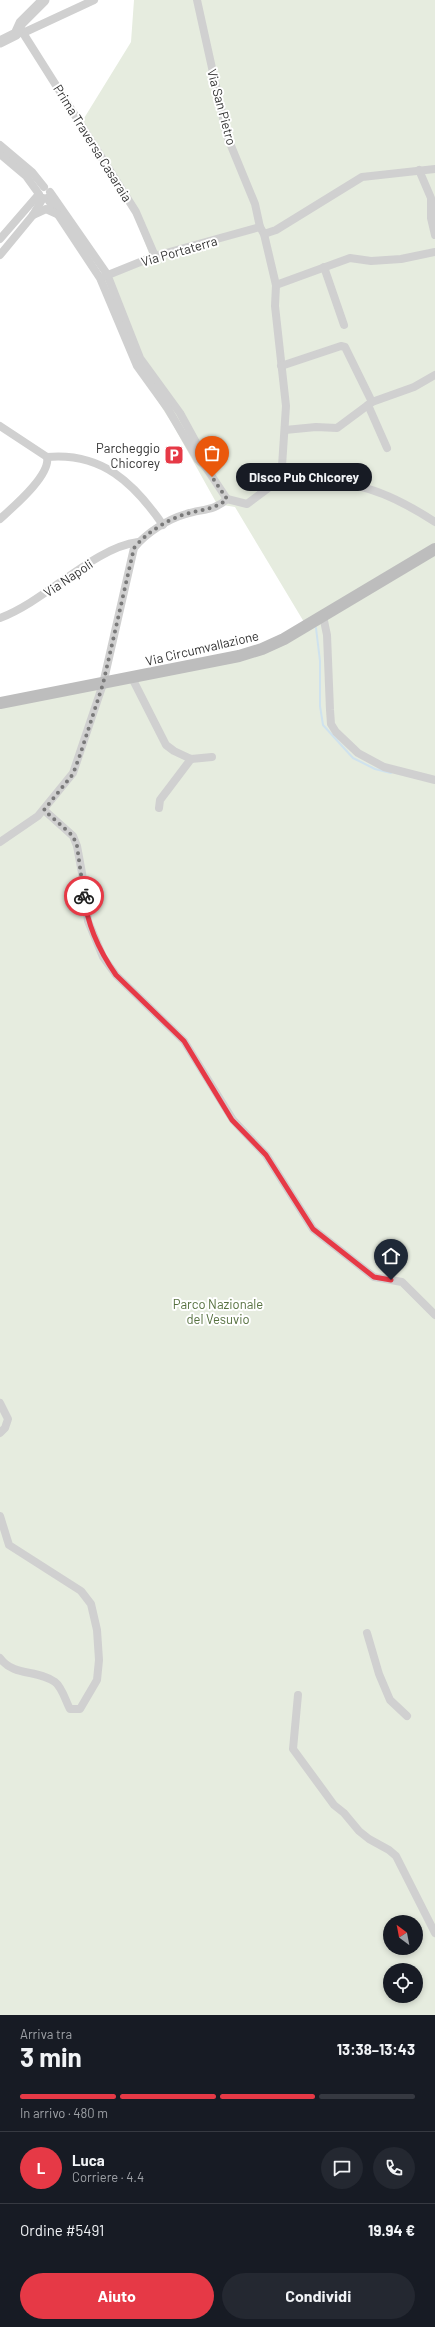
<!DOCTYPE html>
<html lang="it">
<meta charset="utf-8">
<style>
:root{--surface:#171b24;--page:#242831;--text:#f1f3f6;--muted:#9ea1a6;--line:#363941;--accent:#e63946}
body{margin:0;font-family:Barlow,sans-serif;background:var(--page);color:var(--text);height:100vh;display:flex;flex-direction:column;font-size:15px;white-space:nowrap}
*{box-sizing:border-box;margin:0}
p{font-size:13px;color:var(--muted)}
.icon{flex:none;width:22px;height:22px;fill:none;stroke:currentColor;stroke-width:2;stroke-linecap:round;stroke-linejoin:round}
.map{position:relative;height:2015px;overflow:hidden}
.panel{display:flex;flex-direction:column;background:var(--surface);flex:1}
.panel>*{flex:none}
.needle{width:26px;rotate:328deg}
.fabs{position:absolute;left:383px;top:1915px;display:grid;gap:8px}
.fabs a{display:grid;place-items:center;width:40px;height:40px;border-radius:50%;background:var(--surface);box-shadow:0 2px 6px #0003;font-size:20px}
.pin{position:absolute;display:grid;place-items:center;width:34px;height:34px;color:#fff;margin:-41px -17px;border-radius:50% 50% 50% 0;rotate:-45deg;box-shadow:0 0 4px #0007}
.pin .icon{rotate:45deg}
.courier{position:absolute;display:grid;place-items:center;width:40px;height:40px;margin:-20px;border:3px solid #e63946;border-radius:50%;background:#fff;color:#222;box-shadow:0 1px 5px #0007}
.bubble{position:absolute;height:28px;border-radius:14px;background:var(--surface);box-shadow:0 2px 6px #0003;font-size:13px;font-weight:700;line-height:28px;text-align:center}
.headline em{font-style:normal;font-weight:700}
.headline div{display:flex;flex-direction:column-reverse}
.headline{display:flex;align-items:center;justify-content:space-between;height:68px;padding:0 20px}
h1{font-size:26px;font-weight:700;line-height:30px}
.bar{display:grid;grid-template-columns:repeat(4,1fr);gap:6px 4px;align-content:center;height:48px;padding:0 20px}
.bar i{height:5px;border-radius:3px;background:var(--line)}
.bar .active{background:var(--accent)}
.bar p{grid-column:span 4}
.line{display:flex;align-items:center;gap:10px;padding:0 20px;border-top:1px solid var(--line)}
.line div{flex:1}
.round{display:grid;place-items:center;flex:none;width:42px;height:42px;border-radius:21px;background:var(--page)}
.action{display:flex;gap:8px;margin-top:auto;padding:8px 20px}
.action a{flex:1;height:46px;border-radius:24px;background:var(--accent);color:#fff;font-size:16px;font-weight:700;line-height:46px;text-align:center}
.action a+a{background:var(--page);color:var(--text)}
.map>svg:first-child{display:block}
.green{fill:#e6ecdf;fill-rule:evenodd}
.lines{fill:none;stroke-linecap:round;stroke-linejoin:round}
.stream{stroke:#cfe2ee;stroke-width:2}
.minor{stroke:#d0d0d0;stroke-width:8}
.tertiary{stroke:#d0d0d0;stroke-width:11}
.secondary{stroke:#bdbdbd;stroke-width:12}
.done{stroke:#7a7a7a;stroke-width:4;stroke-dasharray:0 7.2}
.route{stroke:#e63946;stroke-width:5}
.labels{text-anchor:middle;stroke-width:4;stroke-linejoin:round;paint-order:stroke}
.street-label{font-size:13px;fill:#333;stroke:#fff}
.poi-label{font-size:13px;fill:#333;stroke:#fff;text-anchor:end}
.park-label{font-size:13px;fill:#56703f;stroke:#fff}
</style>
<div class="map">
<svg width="435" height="2015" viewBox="0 0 435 2015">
<rect width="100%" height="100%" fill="#fff"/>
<path class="green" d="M134 0H435V2015H0V702L260 646 304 622 235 507 217 504 173 425 132 360 99 281 149 253 132 209 78 128 131 42ZM390 1922H416V1948H390ZM390 1970H416V1996H390Z"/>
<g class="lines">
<path class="stream" d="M316 628 320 661V706L323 725 353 758 375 769 391 773"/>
<g class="minor">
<path d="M197 0 227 136 255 204 260 227 264 234 276 285 275 306 286 406 282 466 275 483 247 504 227 499"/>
<path d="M18 33H23L94 0"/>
<path d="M23 33 136 212 155 256"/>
<path d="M0 145 32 172 44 187"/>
<path d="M0 154 26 176 39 194 0 239"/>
<path d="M419 170 431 198V218L435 235"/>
<path d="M50 192 107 274 140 358 180 413 204 457 205 466"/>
<path d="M47 198 100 278 137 366 168 409 198 460 205 466 227 499"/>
<path d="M33 215 46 209 57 214"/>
<path d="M264 234 276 230 362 177 435 169"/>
<path d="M0 255 33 215 43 198"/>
<path d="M324 267 344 325"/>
<path d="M103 277 155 256 260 227"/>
<path d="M276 285 350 258 371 261 401 259 435 252"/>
<path d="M281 366 341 346 345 347 372 402"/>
<path d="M368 405 387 448"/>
<path d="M0 426 47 457C51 475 13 507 0 519"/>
<path d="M285 430 316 427 337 428 372 402 414 387 435 375"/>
<path d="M47 457C102 452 134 483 163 525"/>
<path d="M275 483C344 478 377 484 435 522"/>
<path d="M323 616 327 635 330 710 331 724 336 732 358 753 384 767 435 780"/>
<path d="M0 618C46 601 93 548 138 542"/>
<path d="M132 678 166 745 174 751 191 759 212 757"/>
<path d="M159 808 160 800 191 759"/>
<path d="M44 810 73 836 77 846 82 873 88 921 103 957 116 975 184 1041 233 1120 266 1155 313 1229 374 1277 402 1282 435 1315"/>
<path d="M0 842 38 816 73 773 103 684 134 548C146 533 168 519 186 514 201 509 215 511 227 499"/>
<path d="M0 1403 8 1419 5 1428 0 1433"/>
<path d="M0 1516 9 1545 81 1591 91 1604 97 1630 99 1660 97 1680 80 1709H70C66 1702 62 1687 55 1682 37 1669 14 1677 0 1658"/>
<path d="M367 1633 379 1674 390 1700 407 1716"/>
<path d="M298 1695 293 1749 334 1805 344 1813 359 1831 369 1839 389 1850 396 1856 435 1933"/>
</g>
<path class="tertiary" d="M0 42 16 34 21 23 44 0"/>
<path class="secondary" d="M0 703 239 656 262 649 284 639 435 549"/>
</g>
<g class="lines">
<path class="done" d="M84 896 77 846 73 836 44 810 73 774 80 755 103 684 134 548C146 533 168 519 186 514 201 509 215 510 227 499L212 477"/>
<path class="route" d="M84 896C87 924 100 952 116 975L184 1041 232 1120 266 1155 313 1229 374 1277 391 1280"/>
</g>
<defs>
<symbol id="parking-square" viewBox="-11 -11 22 22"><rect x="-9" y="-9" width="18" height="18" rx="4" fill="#e63946" stroke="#fff"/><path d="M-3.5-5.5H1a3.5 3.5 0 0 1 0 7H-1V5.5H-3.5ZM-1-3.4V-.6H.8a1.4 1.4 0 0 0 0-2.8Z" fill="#fff"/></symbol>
</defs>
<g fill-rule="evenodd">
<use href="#parking-square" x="163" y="444" width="22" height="22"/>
</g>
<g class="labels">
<g class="street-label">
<text transform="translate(222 107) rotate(75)" y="5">Via San Pietro</text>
<text transform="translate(93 143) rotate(58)" y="5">Prima Traversa Casaraia</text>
<text transform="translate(179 251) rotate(-16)" y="5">Via Portaterra</text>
<text transform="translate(68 578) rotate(-34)" y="5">Via Napoli</text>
<text transform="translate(202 648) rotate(-13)" y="5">Via Circumvallazione</text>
</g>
<g class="poi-label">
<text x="160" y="453">Parcheggio<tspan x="160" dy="15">Chicorey</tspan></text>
</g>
<g class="park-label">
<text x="218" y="1309">Parco Nazionale<tspan x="218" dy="15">del Vesuvio</tspan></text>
</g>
</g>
</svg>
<div class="fabs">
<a><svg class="needle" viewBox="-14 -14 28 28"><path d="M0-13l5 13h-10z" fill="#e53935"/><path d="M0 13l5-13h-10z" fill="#9ea1a6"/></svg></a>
<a><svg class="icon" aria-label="locate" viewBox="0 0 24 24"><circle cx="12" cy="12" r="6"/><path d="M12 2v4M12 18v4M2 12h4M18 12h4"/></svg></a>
</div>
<div class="pin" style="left:212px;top:477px;background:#ea580c"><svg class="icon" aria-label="bag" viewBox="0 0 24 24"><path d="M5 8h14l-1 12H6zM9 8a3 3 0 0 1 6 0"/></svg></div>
<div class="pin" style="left:391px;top:1280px;background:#1f2937"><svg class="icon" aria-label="home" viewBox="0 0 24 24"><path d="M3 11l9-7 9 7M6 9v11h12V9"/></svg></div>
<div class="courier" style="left:84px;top:896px"><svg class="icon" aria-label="bike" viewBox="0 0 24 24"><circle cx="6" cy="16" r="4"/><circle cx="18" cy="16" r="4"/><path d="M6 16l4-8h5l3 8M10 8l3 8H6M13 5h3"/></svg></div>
<div class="bubble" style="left:236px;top:463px;width:136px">Disco Pub Chicorey</div>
</div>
<section class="panel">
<div class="headline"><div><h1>3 min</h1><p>Arriva tra</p></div><em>13:38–13:43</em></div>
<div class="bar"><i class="active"></i><i class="active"></i><i class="active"></i><i></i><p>In arrivo · 480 m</p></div>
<div class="line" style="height:72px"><b class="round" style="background:var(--accent);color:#fff">L</b><div><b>Luca</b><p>Corriere · 4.4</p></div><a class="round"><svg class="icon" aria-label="chat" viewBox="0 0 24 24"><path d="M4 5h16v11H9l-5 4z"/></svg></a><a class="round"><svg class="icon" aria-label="phone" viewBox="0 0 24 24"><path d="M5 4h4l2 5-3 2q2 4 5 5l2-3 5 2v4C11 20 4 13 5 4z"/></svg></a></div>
<div class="line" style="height:52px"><div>Ordine #5491</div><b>19.94 €</b></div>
<div class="action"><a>Aiuto</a><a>Condividi</a></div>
</section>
